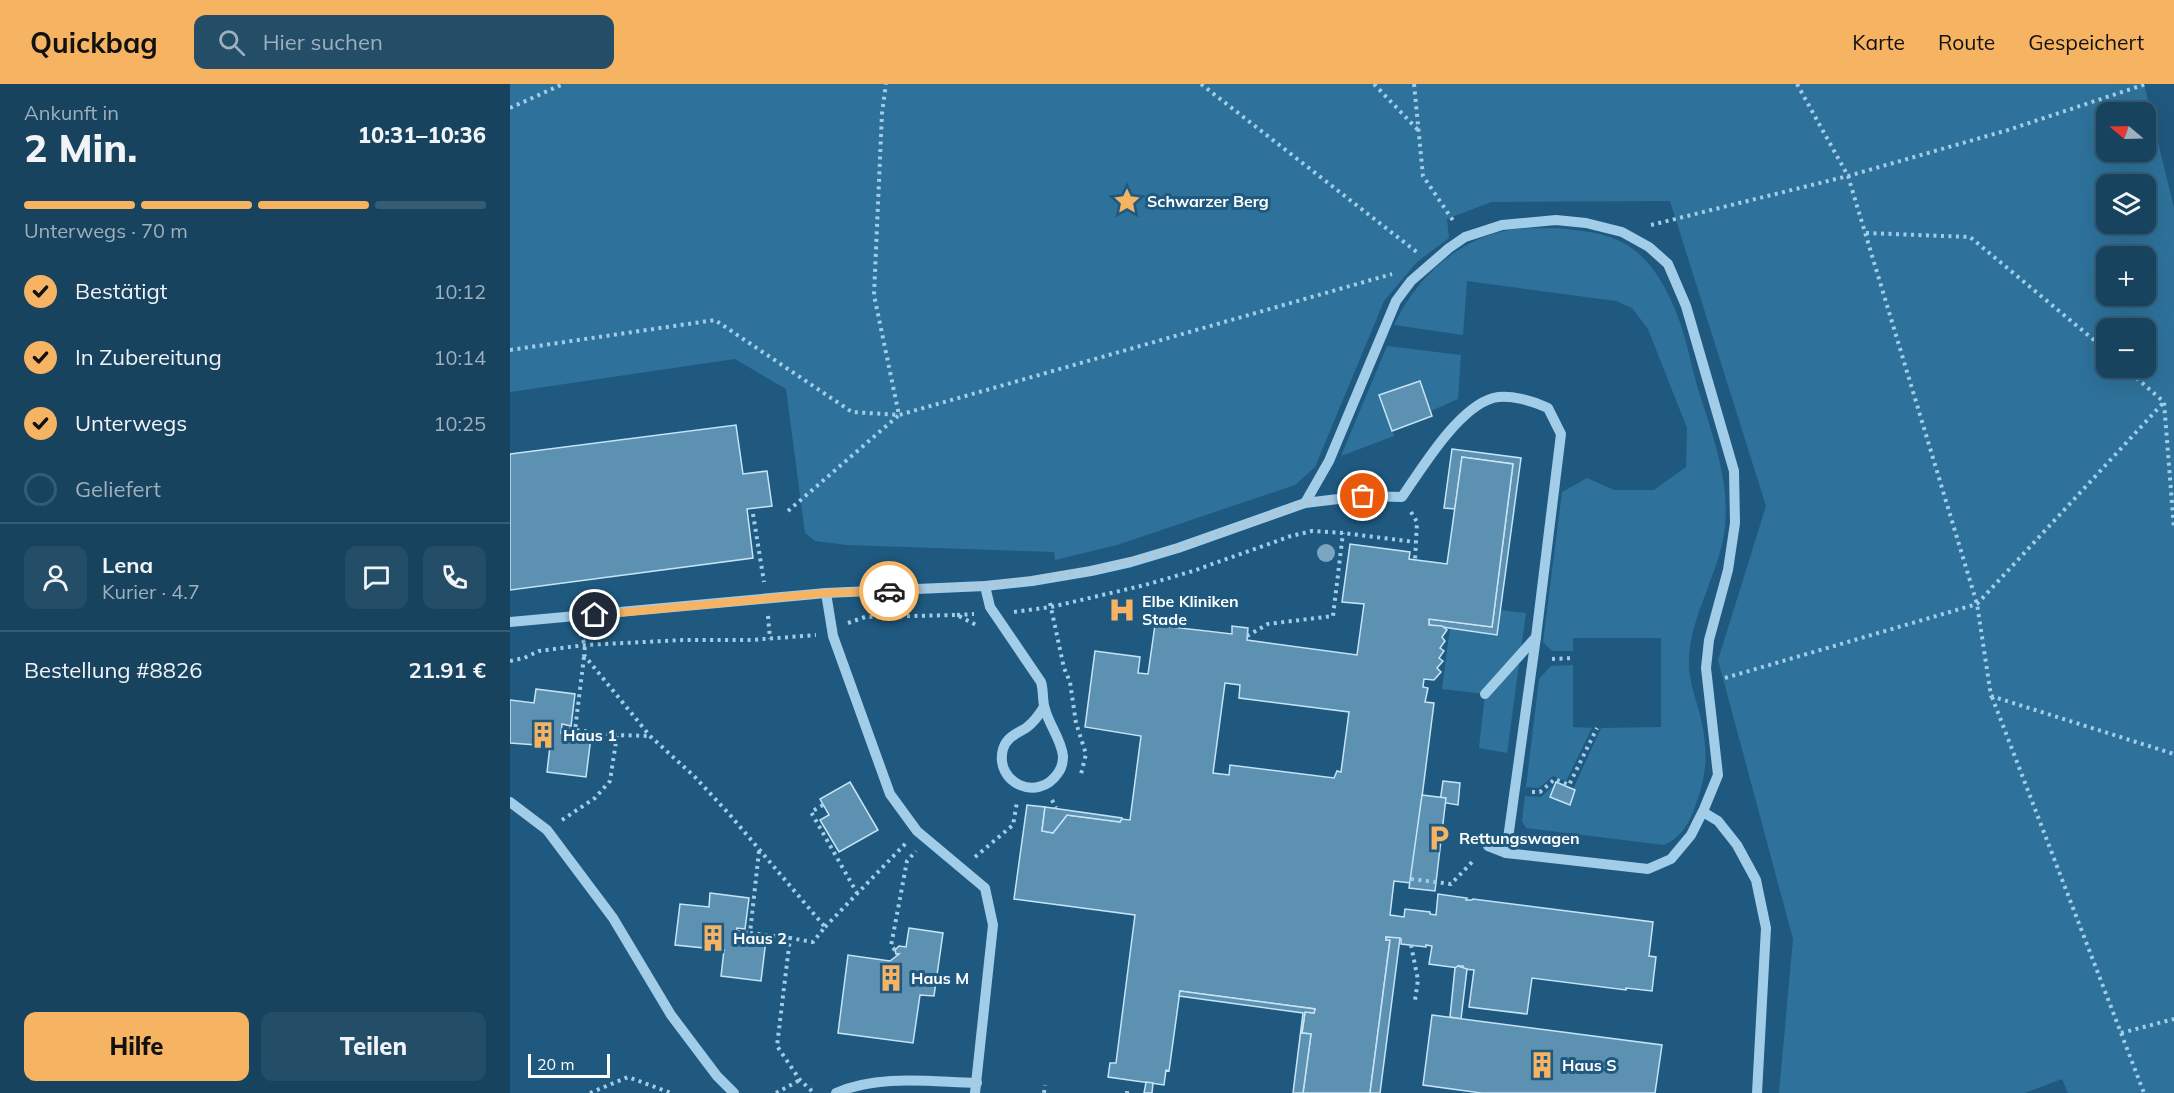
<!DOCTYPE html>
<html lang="de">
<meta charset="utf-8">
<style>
:root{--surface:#17435f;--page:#244e68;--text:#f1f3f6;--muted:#9eb0bd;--line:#365c74;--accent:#f6b362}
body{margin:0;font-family:Mulish,sans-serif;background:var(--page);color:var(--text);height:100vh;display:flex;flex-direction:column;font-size:22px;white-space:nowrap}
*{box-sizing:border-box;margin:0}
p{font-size:20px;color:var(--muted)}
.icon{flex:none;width:33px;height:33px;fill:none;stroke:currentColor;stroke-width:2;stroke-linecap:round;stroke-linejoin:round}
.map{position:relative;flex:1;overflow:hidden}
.side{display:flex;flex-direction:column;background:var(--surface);width:510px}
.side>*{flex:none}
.needle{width:39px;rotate:289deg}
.controls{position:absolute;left:1586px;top:18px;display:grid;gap:12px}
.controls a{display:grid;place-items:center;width:60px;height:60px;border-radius:12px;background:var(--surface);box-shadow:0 6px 24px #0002,0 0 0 2px var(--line);font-size:30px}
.scale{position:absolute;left:18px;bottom:15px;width:82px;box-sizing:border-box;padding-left:6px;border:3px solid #fff;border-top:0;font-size:16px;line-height:21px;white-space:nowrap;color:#fff;-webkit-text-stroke:4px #1f597f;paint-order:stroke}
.pin{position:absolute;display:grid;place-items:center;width:51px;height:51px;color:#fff;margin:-26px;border:3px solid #fff;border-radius:50%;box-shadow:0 2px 6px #0007}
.courier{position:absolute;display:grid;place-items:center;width:60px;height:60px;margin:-30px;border:4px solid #f6b362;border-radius:50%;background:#fff;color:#222;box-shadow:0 2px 8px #0007}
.overview em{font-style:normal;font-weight:800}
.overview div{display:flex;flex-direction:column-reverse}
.overview{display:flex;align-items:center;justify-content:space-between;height:102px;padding:0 24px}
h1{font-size:39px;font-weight:800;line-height:45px}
.bar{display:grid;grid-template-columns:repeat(4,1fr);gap:9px 6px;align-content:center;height:72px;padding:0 24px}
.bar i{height:8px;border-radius:4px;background:var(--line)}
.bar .current{background:var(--accent)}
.bar p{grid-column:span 4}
.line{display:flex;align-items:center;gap:15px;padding:0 24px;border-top:2px solid var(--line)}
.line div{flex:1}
.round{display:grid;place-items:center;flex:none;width:63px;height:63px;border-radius:12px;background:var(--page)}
ol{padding:0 24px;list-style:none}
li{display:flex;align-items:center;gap:18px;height:66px}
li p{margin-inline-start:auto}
li .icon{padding:6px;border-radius:50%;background:var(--accent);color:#111;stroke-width:4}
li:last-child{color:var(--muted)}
li i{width:33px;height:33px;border:3px solid var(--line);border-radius:50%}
.primary-button{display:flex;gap:12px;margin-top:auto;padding:12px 24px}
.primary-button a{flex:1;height:69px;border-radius:12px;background:var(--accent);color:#111;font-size:24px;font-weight:800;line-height:69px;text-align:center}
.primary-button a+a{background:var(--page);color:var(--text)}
header{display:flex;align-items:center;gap:36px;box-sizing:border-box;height:84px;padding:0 30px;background:var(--accent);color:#111}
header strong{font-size:28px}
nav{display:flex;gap:33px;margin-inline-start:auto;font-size:21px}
.search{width:420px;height:54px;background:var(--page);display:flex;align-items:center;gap:15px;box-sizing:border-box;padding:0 21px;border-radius:12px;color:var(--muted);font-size:22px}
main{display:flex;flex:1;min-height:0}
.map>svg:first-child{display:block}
.green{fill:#2e729b;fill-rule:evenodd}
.building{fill:#5c91b2;stroke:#c6e4f6;stroke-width:1.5;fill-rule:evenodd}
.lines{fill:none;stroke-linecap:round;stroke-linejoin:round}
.path{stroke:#a2cde8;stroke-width:4;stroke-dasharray:3 4.5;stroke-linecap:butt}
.minor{stroke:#a2cde8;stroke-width:10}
.tree{fill:#7ba5c0}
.done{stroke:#b1c5d2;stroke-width:6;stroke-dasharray:0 10.8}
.route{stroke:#f6b362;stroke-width:8}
.labels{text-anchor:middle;stroke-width:6;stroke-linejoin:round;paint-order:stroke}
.poi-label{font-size:16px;font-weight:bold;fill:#fff;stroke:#1f597f;text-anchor:start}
</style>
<header>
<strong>Quickbag</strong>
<div class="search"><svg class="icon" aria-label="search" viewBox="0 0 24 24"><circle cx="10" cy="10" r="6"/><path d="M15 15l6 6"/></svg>Hier suchen</div>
<nav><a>Karte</a><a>Route</a><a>Gespeichert</a></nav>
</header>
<main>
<section class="side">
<div class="overview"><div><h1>2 Min.</h1><p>Ankunft in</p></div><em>10:31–10:36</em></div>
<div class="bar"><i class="current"></i><i class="current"></i><i class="current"></i><i></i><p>Unterwegs · 70 m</p></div>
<ol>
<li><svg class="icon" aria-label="check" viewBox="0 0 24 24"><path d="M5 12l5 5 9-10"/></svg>Bestätigt<p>10:12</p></li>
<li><svg class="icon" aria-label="check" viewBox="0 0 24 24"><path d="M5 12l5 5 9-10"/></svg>In Zubereitung<p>10:14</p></li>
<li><svg class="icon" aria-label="check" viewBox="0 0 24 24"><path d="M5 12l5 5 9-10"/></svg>Unterwegs<p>10:25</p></li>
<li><i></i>Geliefert</li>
</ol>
<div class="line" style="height:108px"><a class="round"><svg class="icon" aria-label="person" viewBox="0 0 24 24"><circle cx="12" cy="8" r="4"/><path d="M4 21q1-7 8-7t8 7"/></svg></a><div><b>Lena</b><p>Kurier · 4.7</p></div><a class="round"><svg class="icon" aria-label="chat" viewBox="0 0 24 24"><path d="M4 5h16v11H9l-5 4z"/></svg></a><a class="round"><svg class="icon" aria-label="phone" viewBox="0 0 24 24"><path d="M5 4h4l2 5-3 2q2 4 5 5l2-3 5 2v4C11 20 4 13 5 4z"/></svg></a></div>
<div class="line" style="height:78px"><div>Bestellung #8826</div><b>21.91 €</b></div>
<div class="primary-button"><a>Hilfe</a><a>Teilen</a></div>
</section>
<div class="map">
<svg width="1664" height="1009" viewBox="0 0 1664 1009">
<rect width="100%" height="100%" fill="#1f597f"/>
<g class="green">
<path d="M0 0H1634L1664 124V1009H1558L1552 995 1515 1009H1269L1283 855 1208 576 1256 422 1160 117 981 118 937 135 939 154 907 178 874 217 805 383 785 401 607 461 545 476 544 468 337 461 305 457 295 449 276 305 225 275 0 308ZM1596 28H1635V68H1596ZM1596 100H1635V140H1596ZM1635 172V212H1596V172ZM1635 244V284H1596V244Z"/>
<path d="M1046 144C1073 147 1100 148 1123 165 1143 180 1157 205 1166 228 1175 250 1180 275 1186 298 1200 345 1220 393 1215 443 1210 488 1181 530 1179 574 1178 593 1184 609 1189 627 1199 667 1198 690 1183 728 1178 742 1167 756 1154 761L1016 744 1012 737 1015 712 1031 713 1044 701 1040 713 1060 721 1065 706 1063 705 1091 644 1151 643V554H1063V567H1042L1033 558 1052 408 1077 394 1104 406H1144L1176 383 1177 344 1138 245 1122 224 1106 217 957 197 953 251 884 241C905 196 944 158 994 147 1010 143 1029 145 1046 144Z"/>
<path d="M877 262 951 271 948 315 921 327 910 297 870 311 884 352 831 372Z"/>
<path d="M990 526 1016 529 997 669 969 664 975 610 932 605 940 544 987 551Z"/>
<path d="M1063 581V643L1082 644 1056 697 1043 692 1029 704 1016 703 1029 595 1041 582Z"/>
</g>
<g class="building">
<path d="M910 297 922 332 882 347 869 311Z"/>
<path d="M226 341 233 390 257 387 262 422 237 425 243 474 0 506V370Z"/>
<path d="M942 365 1011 374 987 551 919 541V535L982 543 1003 380 952 373 945 425 934 424Z"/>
<path d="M952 373 1003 380 982 543 919 535V541L932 542 937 546 932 553 935 557 930 564 934 567 929 574 933 577 927 584 931 588 924 596 914 595 913 603 918 604 915 618 924 619 901 799 884 797 880 831 894 833 895 825 920 828V830L926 831 928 810 957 814 956 816H962L963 815 1143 838 1139 872 1146 873 1142 907 1116 904V906L1022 894 1017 930 959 923 964 886 953 885V882H948V884L919 880 922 862 916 861V863L891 860V855L876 853V856H880L860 1009H793L801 950 792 949 795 928 804 929 805 925 670 907 659 987 656 986 654 1001 598 993 600 979H606L625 831 504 815 517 721 535 723 532 747 543 749 557 731 610 738 611 735 620 736 631 652 575 643 585 567 630 573 628 589 638 590 645 541 722 550V542L738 544 737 556 847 571 854 520 832 518 840 460 900 468 899 475 937 480ZM715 599 730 601 729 614 839 628 831 688 827 687 824 694 720 681 719 691 703 689Z"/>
<path d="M26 605 65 610 61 642 52 640 51 649 81 653 76 693 37 688 40 662 0 659V616L24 619Z"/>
<path d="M933 697 950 699 948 721 930 718Z"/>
<path d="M340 698 368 746 329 768 310 736 319 731 310 715Z"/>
<path d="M1046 698 1065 706 1060 721 1040 713Z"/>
<path d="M912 711 936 714 925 807 899 804Z"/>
<path d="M535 723 612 734V735L610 738 557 731 543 749 532 747Z"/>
<path d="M200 809 239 814 235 845 227 844 226 852 256 856 251 897 211 892 214 866 165 861 170 820 199 823Z"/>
<path d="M399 844 433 849 424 912 410 911 403 959 328 949 338 871 380 877 389 870H386L385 866 389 862 396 863Z"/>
<path d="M876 853 890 854 870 1009H860L880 856H876Z"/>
<path d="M948 882 957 885 951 935 940 933 945 884Z"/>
<path d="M670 907 805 925 804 929 795 928 792 949 801 950 793 1009H783L793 929 669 912Z"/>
<path d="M922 931 1152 961 1145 1009H971L913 1001Z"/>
<path d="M636 998 643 999 642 1009H634Z"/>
</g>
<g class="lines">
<g class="path">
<path d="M691 0 908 169"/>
<path d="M864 0 908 46"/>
<path d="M904 0 913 92 944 138"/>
<path d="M1287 0 1338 92 1467 520 1481 612 1664 670"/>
<path d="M0 24 53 0"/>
<path d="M1141 141 1338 92 1498 46 1636 0"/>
<path d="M1356 149 1460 153 1596 266"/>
<path d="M0 266 205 236 342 328 389 331 882 190"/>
<path d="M1615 284 1654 318 1664 445"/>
<path d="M278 427 389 331 364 211 372 29 376 0"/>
<path d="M901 428 907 438 905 476"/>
<path d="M243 430 254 498"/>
<path d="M540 519 554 584 560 598 566 639 576 670 571 690"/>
<path d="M504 528 541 523 635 501 683 487 781 452 802 447 833 449 905 458"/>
<path d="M447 531 464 530"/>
<path d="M258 532 260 555"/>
<path d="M338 539 355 533 447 531 468 542"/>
<path d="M70 549 75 561 74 571 140 652 185 693 220 731 315 843 303 858 280 854 267 962 290 996 304 1009"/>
<path d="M737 552 758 540 823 532 833 449"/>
<path d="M74 573 65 646 107 651 139 652"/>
<path d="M1042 575 1063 574"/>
<path d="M0 577 14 574 29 567 75 561 173 556H241L306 551"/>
<path d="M1215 594 1467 520 1654 318"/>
<path d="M1482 613 1634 1009"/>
<path d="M51 645 65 646"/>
<path d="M1022 708H1030L1045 695 1059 701 1087 644"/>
<path d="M542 716 546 724"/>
<path d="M313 721 301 728 347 809"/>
<path d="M52 736 85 714 100 697 107 651"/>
<path d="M249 767 240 849 280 854"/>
<path d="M465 773 503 741 507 718"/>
<path d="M901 795 941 800 965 775"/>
<path d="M315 843 396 759"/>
<path d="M227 848 240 849"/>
<path d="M901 861 908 896 905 916"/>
<path d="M385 866 381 862 397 777 406 767"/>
<path d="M1611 949 1664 935"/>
<path d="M80 1009 118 993 161 1009"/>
<path d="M266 1009 290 996"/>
<path d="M534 1009 535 1001"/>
<path d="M617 1009V1007"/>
</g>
<g class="minor">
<path d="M795 419 819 377 886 217 901 197 939 164 955 153 992 141 1046 136 1076 139 1112 148 1139 163 1158 180 1176 222 1224 387 1225 439 1218 486 1199 556 1196 584 1208 691 1194 725 1181 751 1161 775 1138 785 996 769 978 762"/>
<path d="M475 502 480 523 531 598C534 608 532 617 535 625 539 641 551 655 553 672 553 678 551 685 548 689 528 719 484 699 493 665 497 653 506 650 516 644 523 639 529 631 534 623"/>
<path d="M316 509 323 552 380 710 407 747 475 804 483 841 465 1009"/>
<path d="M0 538 316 509 475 502 522 497 581 487 621 478 668 464 795 419 853 412 892 413C912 384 948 324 983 314 1000 310 1023 317 1038 324L1051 350 1026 553 996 769"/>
<path d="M975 610 1026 553"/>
<path d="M0 718 37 746 103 834 161 931 207 992 224 1009"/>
<path d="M1193 728 1208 737 1227 761 1246 796 1256 844 1247 1009"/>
<path d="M326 1009C369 990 421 998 467 999"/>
</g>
</g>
<circle class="tree" cx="816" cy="469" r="9"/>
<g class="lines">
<path class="done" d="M379 507 475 502 581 487 668 464 795 419 853 412"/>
<path class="route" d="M85 531 316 509 379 507"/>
</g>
<defs>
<symbol id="sight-bare" viewBox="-9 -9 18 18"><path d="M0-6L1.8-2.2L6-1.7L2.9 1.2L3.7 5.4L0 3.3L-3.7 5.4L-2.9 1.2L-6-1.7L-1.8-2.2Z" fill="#f6b362" stroke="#1f597f" stroke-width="2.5" paint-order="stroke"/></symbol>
<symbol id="hospital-bare" viewBox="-9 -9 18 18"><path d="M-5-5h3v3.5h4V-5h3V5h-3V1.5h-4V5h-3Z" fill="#f6b362" stroke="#1f597f" stroke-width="2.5" paint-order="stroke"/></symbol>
<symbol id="building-bare" viewBox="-9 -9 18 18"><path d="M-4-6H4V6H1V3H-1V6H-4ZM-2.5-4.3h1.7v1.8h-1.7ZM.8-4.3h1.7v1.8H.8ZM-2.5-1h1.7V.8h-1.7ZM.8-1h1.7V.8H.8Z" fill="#f6b362" stroke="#1f597f" stroke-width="2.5" paint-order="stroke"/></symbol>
<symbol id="parking-bare" viewBox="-9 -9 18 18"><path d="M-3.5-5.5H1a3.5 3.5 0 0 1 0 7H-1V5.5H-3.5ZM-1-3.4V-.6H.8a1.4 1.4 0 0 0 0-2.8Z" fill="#f6b362" stroke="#1f597f" stroke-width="2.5" paint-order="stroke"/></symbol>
</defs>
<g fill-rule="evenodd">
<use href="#sight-bare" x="598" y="98" width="38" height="38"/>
<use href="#hospital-bare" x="593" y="507" width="38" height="38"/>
<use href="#building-bare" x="14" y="632" width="38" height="38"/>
<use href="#parking-bare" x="910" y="735" width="38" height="38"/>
<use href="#building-bare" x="184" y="835" width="38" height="38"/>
<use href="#building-bare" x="362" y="875" width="38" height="38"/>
<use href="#building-bare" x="1013" y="962" width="38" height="38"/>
</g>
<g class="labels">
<g class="poi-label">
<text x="637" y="123">Schwarzer Berg</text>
<text x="632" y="523">Elbe Kliniken<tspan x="632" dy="18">Stade</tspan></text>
<text x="53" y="657">Haus 1</text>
<text x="949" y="760">Rettungswagen</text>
<text x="223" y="860">Haus 2</text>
<text x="401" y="900">Haus M</text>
<text x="1052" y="987">Haus S</text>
</g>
</g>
</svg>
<div class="controls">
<a><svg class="needle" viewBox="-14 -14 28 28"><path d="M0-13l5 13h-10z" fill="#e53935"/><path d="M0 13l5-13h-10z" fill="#9eb0bd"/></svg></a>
<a><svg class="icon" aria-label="layers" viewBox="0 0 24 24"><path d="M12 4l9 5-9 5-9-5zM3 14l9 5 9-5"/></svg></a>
<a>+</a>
<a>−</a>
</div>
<div class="scale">20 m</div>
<div class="pin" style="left:853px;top:412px;background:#ea580c"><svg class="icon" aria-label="bag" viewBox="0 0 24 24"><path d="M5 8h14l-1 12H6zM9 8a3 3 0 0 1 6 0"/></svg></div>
<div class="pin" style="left:85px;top:531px;background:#1f2937"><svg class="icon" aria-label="home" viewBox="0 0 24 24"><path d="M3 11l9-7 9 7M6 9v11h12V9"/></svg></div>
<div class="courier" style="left:379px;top:507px"><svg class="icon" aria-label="car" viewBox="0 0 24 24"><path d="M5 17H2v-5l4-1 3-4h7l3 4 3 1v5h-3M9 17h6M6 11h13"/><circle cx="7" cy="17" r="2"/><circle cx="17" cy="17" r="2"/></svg></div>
</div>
</main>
